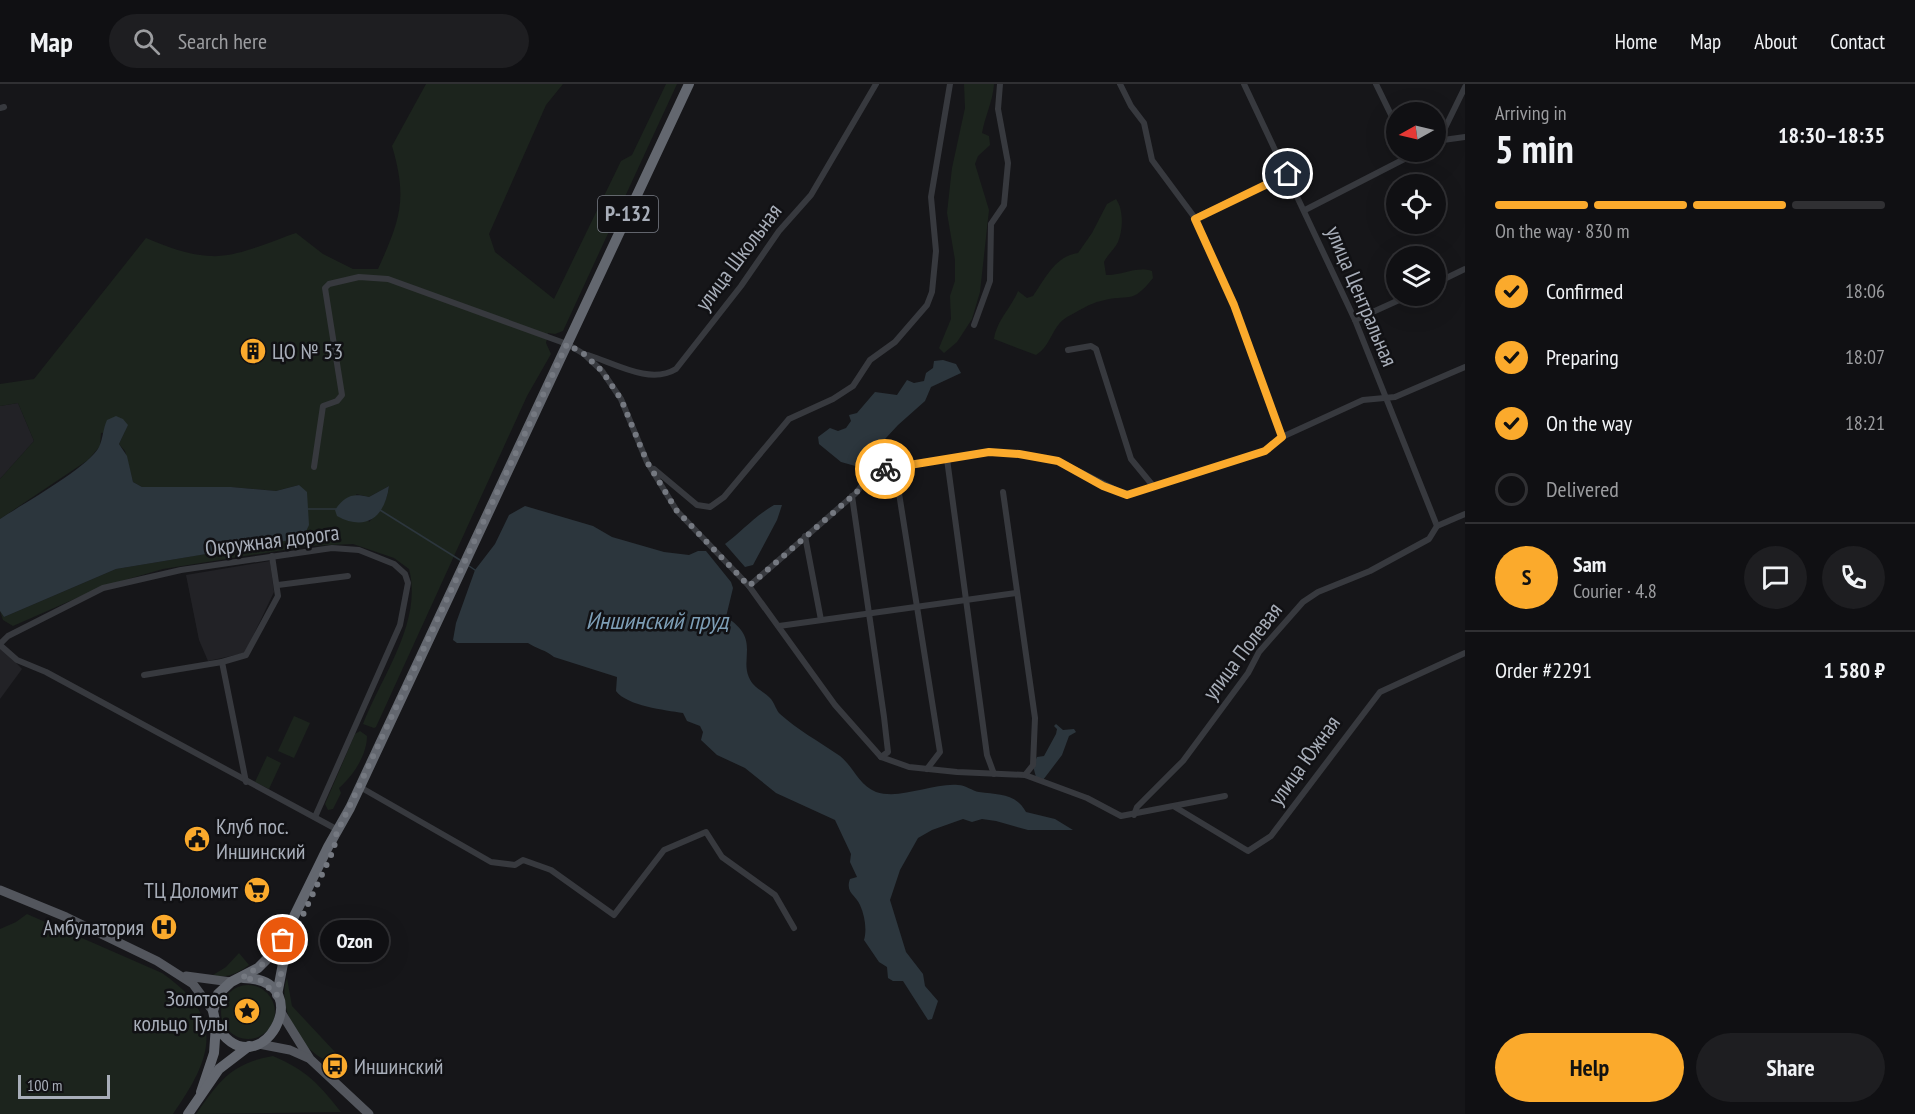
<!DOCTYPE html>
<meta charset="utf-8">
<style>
:root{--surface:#101013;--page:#1e1e21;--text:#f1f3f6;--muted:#9c9da0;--line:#303033;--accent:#fbaa2c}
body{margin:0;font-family:"PT Sans Narrow",sans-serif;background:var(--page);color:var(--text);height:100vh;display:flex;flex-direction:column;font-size:22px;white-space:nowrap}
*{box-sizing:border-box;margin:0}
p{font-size:20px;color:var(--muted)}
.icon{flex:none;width:33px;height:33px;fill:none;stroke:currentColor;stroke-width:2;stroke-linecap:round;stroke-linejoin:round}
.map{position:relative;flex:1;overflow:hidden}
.drawer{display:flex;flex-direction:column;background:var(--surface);width:450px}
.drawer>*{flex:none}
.needle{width:39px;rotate:262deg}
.fabs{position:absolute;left:1386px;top:18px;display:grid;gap:12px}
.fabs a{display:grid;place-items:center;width:60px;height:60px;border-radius:50%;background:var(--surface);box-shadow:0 6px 24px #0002,0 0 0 2px var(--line);font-size:30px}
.scale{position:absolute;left:18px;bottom:15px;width:92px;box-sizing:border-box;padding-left:6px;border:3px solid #a8aeb9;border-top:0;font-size:16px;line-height:21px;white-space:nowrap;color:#a8aeb9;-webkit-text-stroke:4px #111114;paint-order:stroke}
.pin{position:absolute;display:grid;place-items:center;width:51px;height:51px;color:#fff;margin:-26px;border:3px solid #fff;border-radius:50%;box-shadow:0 2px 6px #0007}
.courier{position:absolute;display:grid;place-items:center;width:60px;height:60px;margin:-30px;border:4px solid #fbaa2c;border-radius:50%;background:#fff;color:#222;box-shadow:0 2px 8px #0007}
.bubble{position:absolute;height:42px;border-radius:21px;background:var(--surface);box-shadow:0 6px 24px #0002,0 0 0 2px var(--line);font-size:20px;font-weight:800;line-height:42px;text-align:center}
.headline em{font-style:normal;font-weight:800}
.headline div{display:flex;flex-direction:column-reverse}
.headline{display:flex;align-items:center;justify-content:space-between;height:102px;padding:0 30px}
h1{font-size:39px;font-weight:800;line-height:45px}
.bar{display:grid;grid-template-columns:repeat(4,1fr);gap:9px 6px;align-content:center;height:72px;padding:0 30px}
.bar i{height:8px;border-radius:4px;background:var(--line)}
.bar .on{background:var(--accent)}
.bar p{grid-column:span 4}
.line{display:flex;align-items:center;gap:15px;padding:0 30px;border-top:2px solid var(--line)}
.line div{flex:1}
.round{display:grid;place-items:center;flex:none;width:63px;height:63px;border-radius:32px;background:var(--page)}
ol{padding:0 30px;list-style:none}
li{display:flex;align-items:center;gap:18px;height:66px}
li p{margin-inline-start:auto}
li .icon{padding:6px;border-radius:50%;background:var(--accent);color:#111;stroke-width:4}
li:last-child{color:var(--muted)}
li i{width:33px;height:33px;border:3px solid var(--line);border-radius:50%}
.button{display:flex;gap:12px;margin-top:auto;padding:12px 30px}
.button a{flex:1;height:69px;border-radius:36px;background:var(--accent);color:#111;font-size:24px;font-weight:800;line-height:69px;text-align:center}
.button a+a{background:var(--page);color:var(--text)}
header{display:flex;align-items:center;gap:36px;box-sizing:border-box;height:84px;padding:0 30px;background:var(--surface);border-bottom:2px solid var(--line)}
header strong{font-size:28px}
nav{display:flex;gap:33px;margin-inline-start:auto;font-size:21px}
.search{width:420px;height:54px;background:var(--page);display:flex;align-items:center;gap:15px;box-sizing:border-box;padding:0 21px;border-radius:33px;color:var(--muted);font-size:22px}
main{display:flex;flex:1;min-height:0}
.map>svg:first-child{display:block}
.built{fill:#222226}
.green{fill:#1c241d;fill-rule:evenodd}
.water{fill:#2c363d}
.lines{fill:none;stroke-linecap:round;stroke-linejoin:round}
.stream{stroke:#2c363d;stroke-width:1.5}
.street{stroke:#37393e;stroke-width:6}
.primary{stroke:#53565d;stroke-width:9}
.highway{stroke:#63676f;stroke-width:10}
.done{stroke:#757981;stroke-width:6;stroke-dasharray:0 10.8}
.route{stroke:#fbaa2c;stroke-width:8}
.labels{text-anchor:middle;stroke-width:5;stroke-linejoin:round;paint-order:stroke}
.shield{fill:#111114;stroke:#7b7f88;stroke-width:1.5}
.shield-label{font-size:21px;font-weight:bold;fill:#a8aeb9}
.street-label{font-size:22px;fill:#a8aeb9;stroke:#111114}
.poi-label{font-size:22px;fill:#a8aeb9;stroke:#111114;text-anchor:start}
.water-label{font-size:24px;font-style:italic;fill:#7d9eb6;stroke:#111114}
</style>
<header>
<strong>Map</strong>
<div class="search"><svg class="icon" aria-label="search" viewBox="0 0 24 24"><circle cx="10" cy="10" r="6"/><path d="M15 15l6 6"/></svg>Search here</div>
<nav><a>Home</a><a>Map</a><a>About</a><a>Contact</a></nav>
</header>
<main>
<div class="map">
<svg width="1465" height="1030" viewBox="0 0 1465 1030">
<rect width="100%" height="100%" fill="#161619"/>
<g class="built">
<path d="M18 319 34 357 0 395V322Z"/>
<path d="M270 477 274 508 245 569 208 577 199 556 186 491Z"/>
<path d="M0 562 22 585 0 615Z"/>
</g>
<g class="green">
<path d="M426 0H563L546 21 489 150 495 168 554 215 621 77 632 71 666 0H677L563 247 555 250 548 249 546 259 551 270 527 312 376 643 374 644 363 640C381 593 423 538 409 485L394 474 353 460 309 462 163 485 104 502 13 542 3 536 0 527 4 533 116 485 265 460 299 401 276 407 231 403H142L133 398 125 367 119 360 125 347 101 349 100 362 88 376 0 435V395L34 357 18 319 0 322V300L34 295 146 154C165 162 188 171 210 172 235 174 272 157 296 149L323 170 353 185H378C400 136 408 116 392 62ZM389 402C387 418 380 427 369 438L356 410 369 413Z"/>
<path d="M964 0H994C993 17 985 32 982 49L989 52 990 61 978 72 975 80 989 126 980 208 972 235 957 258 944 269 939 264 951 235 950 212 955 197V176L947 129 952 84 965 24Z"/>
<path d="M1116 115C1124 126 1123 146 1118 158 1115 165 1107 171 1104 178L1106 191C1122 192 1135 182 1152 187L1153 194C1131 222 1129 209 1101 217 1090 219 1077 228 1067 233 1051 243 1052 261 1036 271L994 255C997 236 1011 224 1018 207L1027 214 1033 212C1045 195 1055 172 1078 169L1092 149 1107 120Z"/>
<path d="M294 632 310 639 294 674 278 667Z"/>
<path d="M360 647 367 652C367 671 353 692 339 704L341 709 333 725 328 726 325 720 355 650Z"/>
<path d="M267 672 281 679 269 705 255 698Z"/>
<path d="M27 830 162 889C227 934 212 974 173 1030H0V845L16 838Z"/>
<path d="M354 850 372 860 365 873 347 865Z"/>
<path d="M239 869 249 881C238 889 227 895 213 891L226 883Z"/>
<path d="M287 894 292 922 335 968 330 978C301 968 276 923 287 894Z"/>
<circle cx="248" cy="928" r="27"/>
<path d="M273 972C306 986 319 1000 341 1028L196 1030C219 997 232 979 273 972Z"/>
</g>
<g class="water">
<path d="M943 276 956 280 961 289 931 303 925 317 898 341 859 383 841 378 819 360 818 353 830 344 838 347 846 344 851 337 849 331 857 329 875 308 897 311 907 296 914 299 924 297 926 289 933 284 934 277Z"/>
<path d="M116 332 123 335 128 341 119 360 127 372 133 398 142 403H231L276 407 299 401 307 408 309 441 303 454 116 485 4 533 0 527V435C21 421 89 383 99 363 103 355 103 344 107 336Z"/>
<path d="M389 402C385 433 366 448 337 432L335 426C345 412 352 409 369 413Z"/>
<path d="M774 421H782L777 436 753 481 745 483 725 460C742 447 755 432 774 421Z"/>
<path d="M525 422 593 442 612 453 664 468 689 471 698 467H706L731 498 733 504 726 533C764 557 735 577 753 600 758 606 766 609 771 615 775 620 776 626 780 630 798 646 818 657 837 670 852 679 858 701 876 708 901 716 932 699 958 701 966 701 972 707 979 708 999 711 1016 709 1026 728L1055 735 1073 746H1028L996 737 982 735 972 738 963 735 932 746 918 754 900 786 890 816 906 868 923 890 925 902 938 917 932 935 928 936 903 897H893L888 894 887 883 879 878 864 856C867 846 865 832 860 821 856 811 845 809 850 795L857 793 850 778 851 770 835 736 776 709 745 684 717 671 701 656 703 648 700 642 687 637 683 629C665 626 627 622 616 607L617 593 554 573C546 566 537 565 528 559H457L453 556 456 539 475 486 495 460 509 431Z"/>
<path d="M1056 640 1063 646 1074 645 1076 648 1069 652 1062 671 1043 696 1036 693 1033 682 1037 673 1044 672 1056 650 1057 645 1054 642Z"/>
</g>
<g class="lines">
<g class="stream">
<path d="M308 425H336"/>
<path d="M380 426 460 476"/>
<path d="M469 482 475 486"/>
</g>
<g class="street">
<path d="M1120 0 1131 22 1144 39 1152 76 1195 134 1234 221 1282 353"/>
<path d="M1244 0 1355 236 1437 442"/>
<path d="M1376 0 1396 41"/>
<path d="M0 24 4 23"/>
<path d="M1436 57 1443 48 1465 3"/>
<path d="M1436 57 1465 53"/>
<path d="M1305 126 1418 68"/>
<path d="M1195 134 1288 90"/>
<path d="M1436 199 1465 185"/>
<path d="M1355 236 1408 212"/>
<path d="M974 241 990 197 991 140 1004 121 1008 79 998 25 1000 0"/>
<path d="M1068 266 1091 262 1096 265 1131 375 1154 403"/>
<path d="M588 271C614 279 650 301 676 285L741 202 779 147 811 111 876 0"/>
<path d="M947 375 987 671 994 690"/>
<path d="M314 383 323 322 337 317 342 311 325 204 329 200 359 193 388 195 567 260 584 270 602 287 621 315 647 378 677 427 749 502 835 621 881 673 909 683 957 688 1025 691 1087 714 1121 732 1225 712"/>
<path d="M895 384 940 668 927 685"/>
<path d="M654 385 697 421 710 423 724 413 789 335 833 315 853 302 870 276 895 258 927 221 932 208 936 167 931 113 950 0"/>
<path d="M1003 408 1035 634 1033 681 1025 691"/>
<path d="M852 412 884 633 888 668 881 673"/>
<path d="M1437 442 1465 430"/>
<path d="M805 452 821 536"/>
<path d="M278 501 348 492"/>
<path d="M749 502 856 409 872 388 881 385 989 368 1019 370 1058 377 1126 411 1265 367 1282 353 1363 316 1395 313 1465 283"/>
<path d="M779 542 1016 509"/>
<path d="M0 560 8 552 103 504 181 486 332 464 359 466 394 480 405 490 408 499 400 541 315 733"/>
<path d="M0 561 17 576 46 588 338 746"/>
<path d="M222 578 246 571 278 512 272 472"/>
<path d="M144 591 222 578 246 698"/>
<path d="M360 703 491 778 515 781 523 776 551 786 614 831 664 766 706 748 722 773 775 811 794 844"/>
<path d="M1175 723 1248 767 1271 752 1380 608 1465 569"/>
<path d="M1134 731 1137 723 1183 677 1248 589 1259 568 1303 518 1318 508 1370 487 1429 455 1437 442"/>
</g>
<g class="primary">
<path d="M0 806 66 833 157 877 193 900 213 927"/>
<path d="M186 892 231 898"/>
<path d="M282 930 310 975 369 1030"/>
<path d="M259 960 290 966 308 974"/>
</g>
<g class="highway">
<path d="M277 911 285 869 293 850"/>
<path d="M216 941C258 1010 323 895 243 894"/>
<path d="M201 1008 214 969 216 941 213 927 218 910 231 898 258 884 279 863 328 763 350 724 689 0"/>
<path d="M188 1030 219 985 249 962"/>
</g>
</g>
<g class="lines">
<path class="done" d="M283 856 266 878 242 894 260 896 277 911 285 869 334 765 336 751 567 260 584 270 602 287 621 315 647 378 677 427 749 502 856 409 872 388 885 385"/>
<path class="route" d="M885 385 989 368 1019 370 1058 377 1103 402 1127 411 1265 367 1282 353 1234 221 1195 135 1288 90"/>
</g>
<defs>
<symbol id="building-disc" viewBox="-11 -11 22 22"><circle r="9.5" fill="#fbaa2c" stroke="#111114"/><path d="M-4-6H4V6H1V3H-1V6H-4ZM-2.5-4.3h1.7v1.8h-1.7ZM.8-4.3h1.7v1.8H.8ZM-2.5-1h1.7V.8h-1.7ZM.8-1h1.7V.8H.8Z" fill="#111"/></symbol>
<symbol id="civic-disc" viewBox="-11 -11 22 22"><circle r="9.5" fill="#fbaa2c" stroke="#111114"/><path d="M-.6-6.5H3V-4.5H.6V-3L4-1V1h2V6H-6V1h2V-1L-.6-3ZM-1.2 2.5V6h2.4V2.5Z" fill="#111"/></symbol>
<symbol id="supermarket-disc" viewBox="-11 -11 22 22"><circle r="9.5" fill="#fbaa2c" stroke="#111114"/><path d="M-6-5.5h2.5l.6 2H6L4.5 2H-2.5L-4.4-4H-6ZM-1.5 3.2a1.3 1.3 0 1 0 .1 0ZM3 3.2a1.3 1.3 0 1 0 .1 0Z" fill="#111"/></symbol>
<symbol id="hospital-disc" viewBox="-11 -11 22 22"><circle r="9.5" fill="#fbaa2c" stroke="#111114"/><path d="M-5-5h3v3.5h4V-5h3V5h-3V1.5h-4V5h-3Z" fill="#111"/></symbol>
<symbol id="sight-disc" viewBox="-11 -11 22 22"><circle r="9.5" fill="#fbaa2c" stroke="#111114"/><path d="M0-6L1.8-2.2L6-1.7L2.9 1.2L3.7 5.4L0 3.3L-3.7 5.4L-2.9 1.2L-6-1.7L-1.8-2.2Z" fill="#111"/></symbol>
<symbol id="bus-disc" viewBox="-11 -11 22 22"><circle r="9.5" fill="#fbaa2c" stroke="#111114"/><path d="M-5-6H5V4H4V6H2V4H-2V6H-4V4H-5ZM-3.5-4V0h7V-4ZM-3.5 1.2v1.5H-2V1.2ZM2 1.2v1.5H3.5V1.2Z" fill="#111"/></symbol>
</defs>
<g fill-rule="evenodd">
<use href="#building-disc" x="238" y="252" width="30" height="30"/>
<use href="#civic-disc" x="182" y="740" width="30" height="30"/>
<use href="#supermarket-disc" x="242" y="791" width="30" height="30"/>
<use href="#hospital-disc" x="149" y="828" width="30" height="30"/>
<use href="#sight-disc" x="232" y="912" width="30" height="30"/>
<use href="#bus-disc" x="320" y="967" width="30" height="30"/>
</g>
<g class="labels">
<rect class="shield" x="598" y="112" width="60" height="36" rx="4.5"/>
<g class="shield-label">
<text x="628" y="137">Р-132</text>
</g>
<g class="street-label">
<text transform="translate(738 173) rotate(-53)" y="8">улица Школьная</text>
<text transform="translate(1362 212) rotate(67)" y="8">улица Центральная</text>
<text transform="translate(272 456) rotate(-7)" y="8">Окружная дорога</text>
<text transform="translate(1242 567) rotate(-53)" y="8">улица Полевая</text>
<text transform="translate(1304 676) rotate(-54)" y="8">улица Южная</text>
</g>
<g class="poi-label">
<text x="272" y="275">ЦО № 53</text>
<text x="216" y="750">Клуб пос.<tspan x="216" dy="25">Иншинский</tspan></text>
<text x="238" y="814" text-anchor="end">ТЦ Доломит</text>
<text x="144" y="851" text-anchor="end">Амбулатория</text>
<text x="228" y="922" text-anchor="end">Золотое<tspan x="228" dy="25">кольцо Тулы</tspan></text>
<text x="354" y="990">Иншинский</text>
</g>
<g class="water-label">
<text x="657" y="545">Иншинский пруд</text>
</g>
</g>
</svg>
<div class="fabs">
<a><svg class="needle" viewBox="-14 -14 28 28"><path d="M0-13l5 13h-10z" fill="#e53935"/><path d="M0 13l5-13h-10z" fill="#9c9da0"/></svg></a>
<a><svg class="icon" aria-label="locate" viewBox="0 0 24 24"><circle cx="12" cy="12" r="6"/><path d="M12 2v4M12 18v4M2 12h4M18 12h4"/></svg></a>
<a><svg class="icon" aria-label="layers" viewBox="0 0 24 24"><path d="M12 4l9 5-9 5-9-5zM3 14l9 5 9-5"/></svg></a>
</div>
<div class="scale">100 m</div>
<div class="pin" style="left:283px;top:856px;background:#ea580c"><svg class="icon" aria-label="bag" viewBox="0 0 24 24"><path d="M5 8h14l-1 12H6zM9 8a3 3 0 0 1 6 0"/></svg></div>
<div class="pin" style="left:1288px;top:90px;background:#1f2937"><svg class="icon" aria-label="home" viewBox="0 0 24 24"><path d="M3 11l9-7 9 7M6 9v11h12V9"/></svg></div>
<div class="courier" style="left:885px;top:385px"><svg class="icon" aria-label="bike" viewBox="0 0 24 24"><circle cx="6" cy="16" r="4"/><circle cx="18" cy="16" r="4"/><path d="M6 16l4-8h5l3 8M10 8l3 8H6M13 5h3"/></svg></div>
<div class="bubble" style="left:320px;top:836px;width:69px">Ozon</div>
</div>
<section class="drawer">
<div class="headline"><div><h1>5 min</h1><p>Arriving in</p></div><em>18:30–18:35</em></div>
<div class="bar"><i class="on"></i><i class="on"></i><i class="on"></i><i></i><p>On the way · 830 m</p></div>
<ol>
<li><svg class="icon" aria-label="check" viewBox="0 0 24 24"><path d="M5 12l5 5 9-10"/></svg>Confirmed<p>18:06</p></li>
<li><svg class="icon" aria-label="check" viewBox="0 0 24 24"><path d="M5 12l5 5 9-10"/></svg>Preparing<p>18:07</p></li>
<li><svg class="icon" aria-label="check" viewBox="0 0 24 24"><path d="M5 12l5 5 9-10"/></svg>On the way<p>18:21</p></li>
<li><i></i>Delivered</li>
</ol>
<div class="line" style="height:108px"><b class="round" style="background:var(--accent);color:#111">S</b><div><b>Sam</b><p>Courier · 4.8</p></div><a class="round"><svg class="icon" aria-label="chat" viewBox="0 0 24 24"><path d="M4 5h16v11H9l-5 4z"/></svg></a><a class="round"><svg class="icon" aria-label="phone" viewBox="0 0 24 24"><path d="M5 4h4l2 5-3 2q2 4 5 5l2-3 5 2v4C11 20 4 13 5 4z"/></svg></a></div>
<div class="line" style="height:78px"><div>Order #2291</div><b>1 580 ₽</b></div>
<div class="button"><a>Help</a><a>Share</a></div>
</section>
</main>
